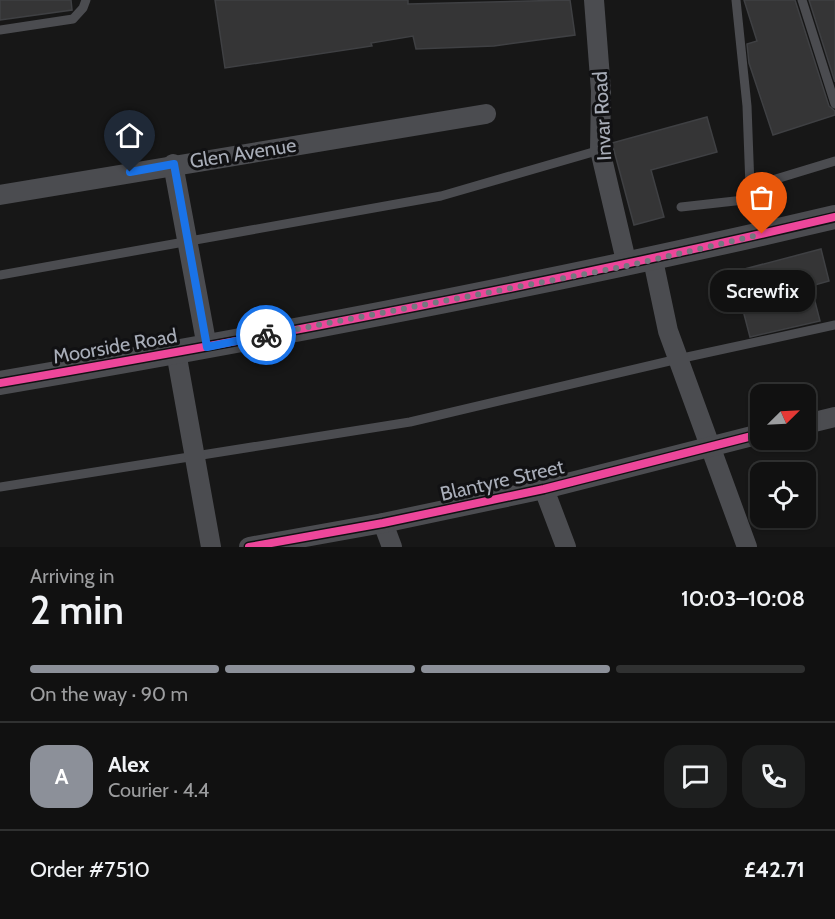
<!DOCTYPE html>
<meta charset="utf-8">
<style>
:root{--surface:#111;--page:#1e1f1f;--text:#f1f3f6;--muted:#9c9d9f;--line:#303131;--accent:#8c9099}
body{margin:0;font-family:Cabin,sans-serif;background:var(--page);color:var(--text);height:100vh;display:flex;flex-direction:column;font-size:22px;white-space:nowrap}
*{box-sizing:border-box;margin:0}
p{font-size:20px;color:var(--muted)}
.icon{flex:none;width:33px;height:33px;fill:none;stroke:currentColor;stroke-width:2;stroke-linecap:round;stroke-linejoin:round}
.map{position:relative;height:547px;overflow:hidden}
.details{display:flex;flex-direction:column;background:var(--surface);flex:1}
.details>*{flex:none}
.needle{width:39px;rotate:66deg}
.fabs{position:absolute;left:750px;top:384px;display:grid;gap:12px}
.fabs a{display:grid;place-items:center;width:66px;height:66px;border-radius:12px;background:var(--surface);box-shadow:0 2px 4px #0004,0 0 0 2px var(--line);font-size:30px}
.pin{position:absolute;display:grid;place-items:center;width:51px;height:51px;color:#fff;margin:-62px -26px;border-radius:50% 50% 50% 0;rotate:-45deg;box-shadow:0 0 6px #0007}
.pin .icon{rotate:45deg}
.courier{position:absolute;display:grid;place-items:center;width:60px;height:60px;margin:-30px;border:4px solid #1a73e8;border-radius:50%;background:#fff;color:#222;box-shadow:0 2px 8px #0007}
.bubble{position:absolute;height:42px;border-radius:18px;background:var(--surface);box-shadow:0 2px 4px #0004,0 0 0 2px var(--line);font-size:20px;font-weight:600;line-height:42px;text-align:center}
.summary em{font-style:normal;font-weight:600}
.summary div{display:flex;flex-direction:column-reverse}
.summary{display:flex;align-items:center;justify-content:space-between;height:102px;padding:0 30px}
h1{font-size:39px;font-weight:600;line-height:45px}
.bar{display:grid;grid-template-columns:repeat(4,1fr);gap:9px 6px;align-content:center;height:72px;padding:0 30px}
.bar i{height:8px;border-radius:4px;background:var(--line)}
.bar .active{background:var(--accent)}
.bar p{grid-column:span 4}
.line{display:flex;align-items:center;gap:15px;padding:0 30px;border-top:2px solid var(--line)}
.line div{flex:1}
.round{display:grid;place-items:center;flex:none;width:63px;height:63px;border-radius:18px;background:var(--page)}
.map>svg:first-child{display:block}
.building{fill:#353536;stroke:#3f4043;stroke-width:1.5}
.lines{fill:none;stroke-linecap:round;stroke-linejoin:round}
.service{stroke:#4b4c50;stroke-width:9}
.minor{stroke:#4b4c50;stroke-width:20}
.tertiary{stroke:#4b4c50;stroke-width:24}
.cycleway-casing{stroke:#111113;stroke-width:11}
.cycleway{stroke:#ed469a;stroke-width:8}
.done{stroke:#757880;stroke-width:6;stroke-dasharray:0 10.8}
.route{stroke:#1a73e8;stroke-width:8}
.labels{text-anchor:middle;stroke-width:6;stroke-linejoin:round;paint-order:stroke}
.street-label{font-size:20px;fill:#a8adb8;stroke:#111113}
</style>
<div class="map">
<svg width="835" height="547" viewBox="0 0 835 547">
<rect width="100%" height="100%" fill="#171717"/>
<g class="building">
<path d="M0 0H71L72 10 0 20Z"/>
<path d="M215 0H408V4L570 0 575 35 494 46 416 49 413 36 371 43 372 46 225 68Z"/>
<path d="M744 0H795L829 106 835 111V115L773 135 749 63 747 44 757 41Z"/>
<path d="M809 0H835V82Z"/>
<path d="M707 117 717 152 651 170 664 217 634 225 612 143Z"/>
<path d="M821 249 829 281 811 286 820 321 750 337 733 272Z"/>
</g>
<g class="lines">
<g class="service">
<path d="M736 0 747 106 750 187"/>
<path d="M802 0 835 104"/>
<path d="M0 30 73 19 83 8 86 0"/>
<path d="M681 207 753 199"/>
<path d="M761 232 750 187 835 161"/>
<path d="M0 275 441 196 600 150"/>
<path d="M0 487 410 422 678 359 835 325"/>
</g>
<g class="minor">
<path d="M594 0 601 91 600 150 627 265"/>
<path d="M173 164 207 347"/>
<path d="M0 195 486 114"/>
<path d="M653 260 668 331 747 547"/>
<path d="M176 352 211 547"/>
<path d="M806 424 835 417"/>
<path d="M544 489 566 547"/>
<path d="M383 523 392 547"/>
<path d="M249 547 383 523 544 489 760 434"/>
</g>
<path class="tertiary" d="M0 383C280 335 558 282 835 217"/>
<defs>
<g id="cycleway">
<path d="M0 383C280 335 558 282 835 217"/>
<path d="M249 547 383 523 544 489 760 434"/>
</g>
</defs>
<use href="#cycleway" class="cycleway-casing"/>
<use href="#cycleway" class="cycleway"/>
</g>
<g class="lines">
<path class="done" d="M266 335 627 266 762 234"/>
<path class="route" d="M130 172 174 164 207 347 266 335"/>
</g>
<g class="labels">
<g class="street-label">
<text transform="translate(602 116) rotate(-93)" y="7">Invar Road</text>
<text transform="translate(243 153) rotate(-9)" y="7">Glen Avenue</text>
<text transform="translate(115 346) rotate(-10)" y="7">Moorside Road</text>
<text transform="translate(502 480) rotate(-13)" y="7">Blantyre Street</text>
</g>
</g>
</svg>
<div class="fabs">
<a><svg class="needle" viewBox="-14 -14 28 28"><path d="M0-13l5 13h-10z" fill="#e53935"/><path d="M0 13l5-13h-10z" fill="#9c9d9f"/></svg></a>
<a><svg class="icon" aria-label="locate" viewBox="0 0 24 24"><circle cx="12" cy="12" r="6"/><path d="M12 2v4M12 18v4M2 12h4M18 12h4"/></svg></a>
</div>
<div class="pin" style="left:762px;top:234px;background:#ea580c"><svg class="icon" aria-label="bag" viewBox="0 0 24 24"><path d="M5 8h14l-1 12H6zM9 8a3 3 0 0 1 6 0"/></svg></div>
<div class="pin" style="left:130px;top:172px;background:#1f2937"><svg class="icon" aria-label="home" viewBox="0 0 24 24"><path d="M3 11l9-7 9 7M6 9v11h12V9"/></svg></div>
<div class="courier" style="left:266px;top:335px"><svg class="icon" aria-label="bike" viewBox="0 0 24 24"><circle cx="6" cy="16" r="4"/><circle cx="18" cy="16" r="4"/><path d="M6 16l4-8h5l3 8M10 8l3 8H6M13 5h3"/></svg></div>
<div class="bubble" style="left:710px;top:270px;width:105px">Screwfix</div>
</div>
<section class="details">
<div class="summary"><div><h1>2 min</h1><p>Arriving in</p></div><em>10:03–10:08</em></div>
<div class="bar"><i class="active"></i><i class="active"></i><i class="active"></i><i></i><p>On the way · 90 m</p></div>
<div class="line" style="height:108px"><b class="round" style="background:var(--accent);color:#fff">A</b><div><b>Alex</b><p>Courier · 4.4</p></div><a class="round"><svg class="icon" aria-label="chat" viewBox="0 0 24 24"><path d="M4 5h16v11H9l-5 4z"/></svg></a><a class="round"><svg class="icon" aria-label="phone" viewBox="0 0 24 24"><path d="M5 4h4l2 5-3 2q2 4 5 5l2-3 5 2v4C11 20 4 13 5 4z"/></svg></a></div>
<div class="line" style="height:78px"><div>Order #7510</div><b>£42.71</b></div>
</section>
